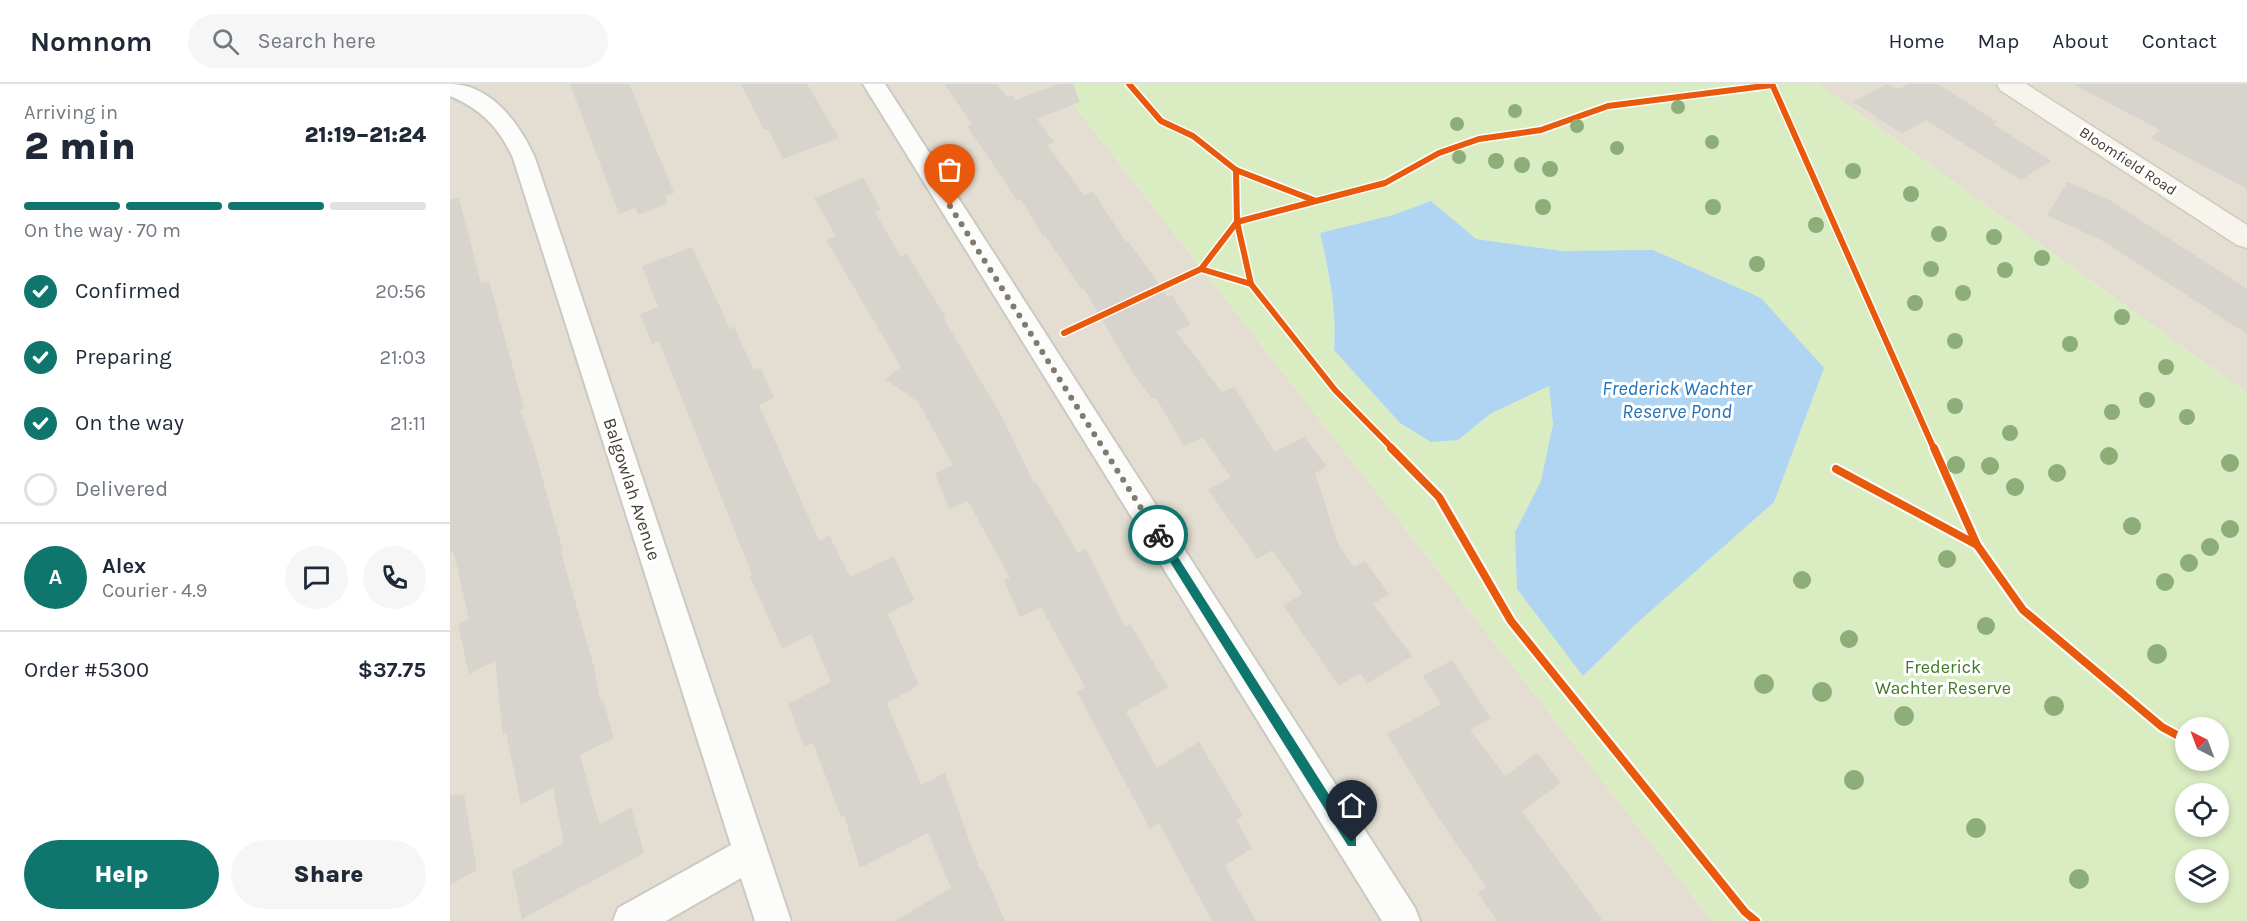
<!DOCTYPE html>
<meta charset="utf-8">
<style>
:root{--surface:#fff;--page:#f6f6f7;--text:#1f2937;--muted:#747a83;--line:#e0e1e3;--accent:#0f766e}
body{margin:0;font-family:Karla,sans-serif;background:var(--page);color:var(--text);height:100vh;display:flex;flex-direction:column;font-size:22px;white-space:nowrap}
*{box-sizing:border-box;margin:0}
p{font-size:20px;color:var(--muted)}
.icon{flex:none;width:33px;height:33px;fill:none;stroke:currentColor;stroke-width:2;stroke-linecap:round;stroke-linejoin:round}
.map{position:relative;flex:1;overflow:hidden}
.drawer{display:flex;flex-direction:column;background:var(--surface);width:450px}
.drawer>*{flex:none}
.needle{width:39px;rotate:318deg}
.controls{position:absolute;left:1725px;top:633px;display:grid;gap:12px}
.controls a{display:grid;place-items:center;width:54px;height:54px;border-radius:50%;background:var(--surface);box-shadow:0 3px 9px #0003;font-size:30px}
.pin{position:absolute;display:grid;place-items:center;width:51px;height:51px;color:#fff;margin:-62px -26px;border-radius:50% 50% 50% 0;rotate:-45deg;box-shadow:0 0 6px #0007}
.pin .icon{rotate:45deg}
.courier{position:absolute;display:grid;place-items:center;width:60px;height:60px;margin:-30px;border:4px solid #0f766e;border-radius:50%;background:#fff;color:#222;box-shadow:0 2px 8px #0007}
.headline em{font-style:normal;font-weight:800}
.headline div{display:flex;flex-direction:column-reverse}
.headline{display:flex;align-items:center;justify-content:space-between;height:102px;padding:0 24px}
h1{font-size:39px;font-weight:800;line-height:45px}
.bar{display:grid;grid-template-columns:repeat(4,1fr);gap:9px 6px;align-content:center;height:72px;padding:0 24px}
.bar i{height:8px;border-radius:4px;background:var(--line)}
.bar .on{background:var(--accent)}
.bar p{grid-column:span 4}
.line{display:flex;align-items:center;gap:15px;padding:0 24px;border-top:2px solid var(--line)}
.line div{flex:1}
.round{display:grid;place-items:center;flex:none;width:63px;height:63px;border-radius:32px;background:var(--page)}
ol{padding:0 24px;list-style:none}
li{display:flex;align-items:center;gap:18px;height:66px}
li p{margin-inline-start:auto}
li .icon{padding:6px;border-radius:50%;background:var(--accent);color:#fff;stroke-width:4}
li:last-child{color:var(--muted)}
li i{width:33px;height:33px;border:3px solid var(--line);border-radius:50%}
.primary-button{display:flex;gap:12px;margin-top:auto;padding:12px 24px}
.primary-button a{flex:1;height:69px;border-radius:36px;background:var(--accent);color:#fff;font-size:24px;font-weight:800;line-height:69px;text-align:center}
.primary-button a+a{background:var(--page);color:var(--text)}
header{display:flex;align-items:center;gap:36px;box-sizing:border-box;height:84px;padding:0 30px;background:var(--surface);border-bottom:2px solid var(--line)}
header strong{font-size:28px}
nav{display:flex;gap:33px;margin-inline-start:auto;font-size:21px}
.search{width:420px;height:54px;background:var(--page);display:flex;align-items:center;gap:15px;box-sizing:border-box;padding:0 21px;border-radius:33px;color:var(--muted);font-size:22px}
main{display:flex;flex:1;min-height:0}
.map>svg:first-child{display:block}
.residential{fill:#e3ded1}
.green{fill:#daecc2;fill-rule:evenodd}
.water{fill:#b0d5f2}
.building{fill:#d7d4cd}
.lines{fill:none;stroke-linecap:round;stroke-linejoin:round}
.street-casing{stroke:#ccc9c3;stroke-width:4}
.secondary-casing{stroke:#cfcbbc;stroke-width:3}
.street{fill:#fcfcfb;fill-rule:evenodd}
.secondary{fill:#f6f4ec;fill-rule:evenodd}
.cycleway-far1-casing{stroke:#fff;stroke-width:9}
.cycleway-casing{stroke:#fff;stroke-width:12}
.cycleway-far1{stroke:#e8590c;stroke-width:6}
.cycleway{stroke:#e8590c;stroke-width:8}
.tree{fill:#8dad79}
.route{fill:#0f766e}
.done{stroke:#807a70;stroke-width:6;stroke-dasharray:0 10.8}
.labels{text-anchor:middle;stroke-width:6;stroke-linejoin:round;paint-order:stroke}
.far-street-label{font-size:15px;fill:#443d31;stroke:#fff}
.street-label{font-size:18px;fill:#443d31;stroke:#fff}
.park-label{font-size:18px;fill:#3e7a20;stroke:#fff}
.water-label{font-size:20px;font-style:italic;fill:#2273b9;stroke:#fff}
</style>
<header>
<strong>Nomnom</strong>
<div class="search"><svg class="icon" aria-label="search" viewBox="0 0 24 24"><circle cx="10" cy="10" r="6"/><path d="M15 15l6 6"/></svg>Search here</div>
<nav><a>Home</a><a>Map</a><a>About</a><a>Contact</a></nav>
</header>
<main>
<section class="drawer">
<div class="headline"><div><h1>2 min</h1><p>Arriving in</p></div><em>21:19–21:24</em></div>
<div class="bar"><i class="on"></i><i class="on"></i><i class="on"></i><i></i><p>On the way · 70 m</p></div>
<ol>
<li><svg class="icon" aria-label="check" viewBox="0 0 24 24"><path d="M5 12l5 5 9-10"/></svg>Confirmed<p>20:56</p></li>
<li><svg class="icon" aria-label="check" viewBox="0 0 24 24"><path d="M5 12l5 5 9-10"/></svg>Preparing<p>21:03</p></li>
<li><svg class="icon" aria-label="check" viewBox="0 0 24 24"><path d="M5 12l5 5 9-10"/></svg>On the way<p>21:11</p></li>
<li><i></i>Delivered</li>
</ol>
<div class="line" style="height:108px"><b class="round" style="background:var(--accent);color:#fff">A</b><div><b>Alex</b><p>Courier · 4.9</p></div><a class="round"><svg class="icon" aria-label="chat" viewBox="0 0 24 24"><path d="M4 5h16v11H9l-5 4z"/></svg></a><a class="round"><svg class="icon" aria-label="phone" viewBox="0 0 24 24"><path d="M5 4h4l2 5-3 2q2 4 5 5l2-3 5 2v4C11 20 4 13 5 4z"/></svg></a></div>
<div class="line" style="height:78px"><div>Order #5300</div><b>$37.75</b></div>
<div class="primary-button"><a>Help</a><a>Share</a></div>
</section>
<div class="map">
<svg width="1797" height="837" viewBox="0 0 1797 837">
<rect width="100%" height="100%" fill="#eeece5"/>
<g class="residential">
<path d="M0 0H607L1262 837H0Z"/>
<path d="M1368 0H1797V309Z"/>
</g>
<path class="green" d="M607 0H1368L1797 309V837H1262ZM981 117 1025 155 1112 167 1187 539 1134 591 1065 448 1091 397 1103 340 1099 302 1040 330 1008 355 884 266C887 226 879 188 870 149L943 131ZM1736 644H1768V676H1736ZM1736 710H1768V742H1736ZM1736 776H1768V808H1736Z"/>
<path class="water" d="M981 117 1026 155 1112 167 1203 166 1311 214 1374 284 1324 418 1187 539 1133 592 1067 505 1065 448 1091 397 1103 340 1099 302 1040 330 1008 356 981 358 950 339 884 266C887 226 879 188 870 149L943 131Z"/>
<g class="building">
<path d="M120 0H179L224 109 215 112 218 119 188 131 185 124 169 130Z"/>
<path d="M291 0H357L389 54 333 75 318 45 314 46Z"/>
<path d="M494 0H547L557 13 562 11 566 16 609 0H623L630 18 587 35 604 58 597 61 634 111 643 108 676 158 678 157 718 213 722 211 741 241 726 247 772 308 784 303 825 368 854 353 877 382 865 389 888 460 904 483 915 477 939 510 923 520 962 572 918 599 910 589 889 602 833 521 853 510 822 466 807 475 758 406 781 393 753 354 734 362 706 314 702 315 685 292 634 205 632 206 595 151 593 152 571 115 567 117 553 95 517 42 522 40Z"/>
<path d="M1437 0 1449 5 1458 0H1488L1547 38 1543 40 1601 77 1571 96 1476 36 1452 50 1403 18Z"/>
<path d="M1623 0H1797V105L1701 54 1710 46Z"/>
<path d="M413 94 431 126 425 128 451 173 457 170 496 234 494 235 551 331 584 399 586 398 628 469 636 465 675 543 680 540 718 603 676 628 707 684 749 658 793 732 786 736 802 764 775 782 806 837H762L709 739 700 745 627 608 635 603 591 523 570 533 554 496 560 494 518 417 499 425 485 389 503 381 468 318 435 295 451 283 376 156 386 152 364 114Z"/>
<path d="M1618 98 1658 115 1797 205V250L1651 156 1597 131Z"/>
<path d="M9 114 31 199 39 197 74 324 70 326 83 361 113 467 111 468 144 583 150 617 153 616 164 654 130 671 145 725 150 740 181 723 194 769 72 835 62 787 114 759 103 704 71 721 56 649 53 651 45 577 19 590 8 540 19 535 4 469 0 466V115Z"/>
<path d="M242 163 280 245 284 243 304 286 310 283 324 314 309 321 369 457 379 451 400 493 444 472 464 516 438 530 469 601 437 619 471 701 495 689 530 786 532 785 555 837H445L501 804 478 749 410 784 394 731 391 733 363 659 354 663 338 620 381 598 361 550 332 565 300 492 302 491 209 257 202 260 190 230 208 223 192 182Z"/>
<path d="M1002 576 1041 634 1020 646 1055 692 1087 669 1111 699 1072 727 1153 837H1047L1028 809 1036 803 982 724 937 650 991 620 973 592Z"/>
<path d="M14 710 27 786 0 801V711Z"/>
</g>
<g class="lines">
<defs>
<g id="street">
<path d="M0 0C41 0 70 40 85 74L341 837H305L291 794 216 837H163L168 824 281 761 63 74C49 43 31 25 0 12Z"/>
<path d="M413 0H435L965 824 970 837H932Z"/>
</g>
<path id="secondary" d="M1547 0H1576L1797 141V164L1787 161 1550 6Z"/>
</defs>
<use href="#street" class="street-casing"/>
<use href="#secondary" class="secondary-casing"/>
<use href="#street" class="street"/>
<use href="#secondary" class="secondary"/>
<defs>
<g id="cycleway-far1">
<path d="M679 0 711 37 743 52 786 86 866 117 935 99 989 69 1029 55 1091 46 1158 22 1322 1"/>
<path d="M1322 0 1484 365"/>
<path d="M786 86 787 138 801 200"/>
<path d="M751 185 801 200 885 306 943 365"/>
<path d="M614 249 751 185 787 138 866 117"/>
</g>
<g id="cycleway">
<path d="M941 364 989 413 1061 537 1295 828 1306 837"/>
<path d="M1484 364 1527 461 1573 526 1712 643 1736 656"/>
<path d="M1386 385 1527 461"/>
</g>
</defs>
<use href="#cycleway-far1" class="cycleway-far1-casing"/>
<use href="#cycleway" class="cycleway-casing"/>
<use href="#cycleway-far1" class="cycleway-far1"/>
<use href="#cycleway" class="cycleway"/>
</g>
<g class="tree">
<circle cx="1228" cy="23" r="7"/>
<circle cx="1065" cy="27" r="7"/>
<circle cx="1007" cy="40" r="7"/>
<circle cx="1127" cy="42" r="7"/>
<circle cx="1262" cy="58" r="7"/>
<circle cx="1167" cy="64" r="7"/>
<circle cx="1009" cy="73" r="7"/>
<circle cx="1046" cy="77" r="8"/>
<circle cx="1072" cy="81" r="8"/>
<circle cx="1100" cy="85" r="8"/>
<circle cx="1403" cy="87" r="8"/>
<circle cx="1461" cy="110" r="8"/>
<circle cx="1093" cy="123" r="8"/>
<circle cx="1263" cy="123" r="8"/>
<circle cx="1366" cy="141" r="8"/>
<circle cx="1489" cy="150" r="8"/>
<circle cx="1544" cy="153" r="8"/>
<circle cx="1592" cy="174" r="8"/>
<circle cx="1307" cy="180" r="8"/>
<circle cx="1481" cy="185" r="8"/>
<circle cx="1555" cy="186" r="8"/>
<circle cx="1513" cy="209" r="8"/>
<circle cx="1465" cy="219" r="8"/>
<circle cx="1672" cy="233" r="8"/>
<circle cx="1505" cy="257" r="8"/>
<circle cx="1620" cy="260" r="8"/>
<circle cx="1716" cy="283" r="8"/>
<circle cx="1697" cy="316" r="8"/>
<circle cx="1505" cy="322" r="8"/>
<circle cx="1662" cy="328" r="8"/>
<circle cx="1737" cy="333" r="8"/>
<circle cx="1560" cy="349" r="8"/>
<circle cx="1659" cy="372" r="9"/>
<circle cx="1780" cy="379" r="9"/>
<circle cx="1506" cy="381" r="9"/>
<circle cx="1540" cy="382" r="9"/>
<circle cx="1607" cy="389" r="9"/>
<circle cx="1565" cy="403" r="9"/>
<circle cx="1682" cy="442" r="9"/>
<circle cx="1780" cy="445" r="9"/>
<circle cx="1760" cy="463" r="9"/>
<circle cx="1497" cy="475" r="9"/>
<circle cx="1739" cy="479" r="9"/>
<circle cx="1352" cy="496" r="9"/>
<circle cx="1715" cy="498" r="9"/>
<circle cx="1536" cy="542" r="9"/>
<circle cx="1399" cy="555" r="9"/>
<circle cx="1707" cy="570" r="10"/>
<circle cx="1314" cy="600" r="10"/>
<circle cx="1372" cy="608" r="10"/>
<circle cx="1604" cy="622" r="10"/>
<circle cx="1454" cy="632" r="10"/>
<circle cx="1404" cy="696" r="10"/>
<circle cx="1526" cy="744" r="10"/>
<circle cx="1629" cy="795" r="10"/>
</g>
<path class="route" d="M708 446 712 448 906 753V762H898L705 454V448Z"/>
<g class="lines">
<path class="done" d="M500 122 708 451"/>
</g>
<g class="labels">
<g class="far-street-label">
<text transform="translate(1678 77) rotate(33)" y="5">Bloomfield Road</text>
</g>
<g class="street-label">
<text transform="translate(182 405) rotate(72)" y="6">Balgowlah Avenue</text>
</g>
<g class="park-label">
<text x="1493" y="589">Frederick<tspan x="1493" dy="21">Wachter Reserve</tspan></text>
</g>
<g class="water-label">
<text x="1227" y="311">Frederick Wachter<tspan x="1227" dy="23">Reserve Pond</tspan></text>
</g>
</g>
</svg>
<div class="controls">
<a><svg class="needle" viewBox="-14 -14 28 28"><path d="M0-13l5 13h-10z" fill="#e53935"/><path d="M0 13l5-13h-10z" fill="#747a83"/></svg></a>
<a><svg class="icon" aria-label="locate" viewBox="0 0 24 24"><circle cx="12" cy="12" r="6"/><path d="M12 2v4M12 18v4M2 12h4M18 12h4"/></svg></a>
<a><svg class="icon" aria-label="layers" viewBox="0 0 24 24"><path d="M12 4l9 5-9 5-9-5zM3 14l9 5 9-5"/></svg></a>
</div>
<div class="pin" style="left:500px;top:122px;background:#ea580c"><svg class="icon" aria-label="bag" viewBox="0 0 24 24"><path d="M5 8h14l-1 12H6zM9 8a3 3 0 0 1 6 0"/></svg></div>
<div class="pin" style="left:902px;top:758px;background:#1f2937"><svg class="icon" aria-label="home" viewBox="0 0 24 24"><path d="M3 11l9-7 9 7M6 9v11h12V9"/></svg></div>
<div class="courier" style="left:708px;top:451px"><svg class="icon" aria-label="bike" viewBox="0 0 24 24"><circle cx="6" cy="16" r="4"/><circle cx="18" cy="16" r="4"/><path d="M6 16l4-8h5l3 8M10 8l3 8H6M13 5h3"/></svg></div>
</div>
</main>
